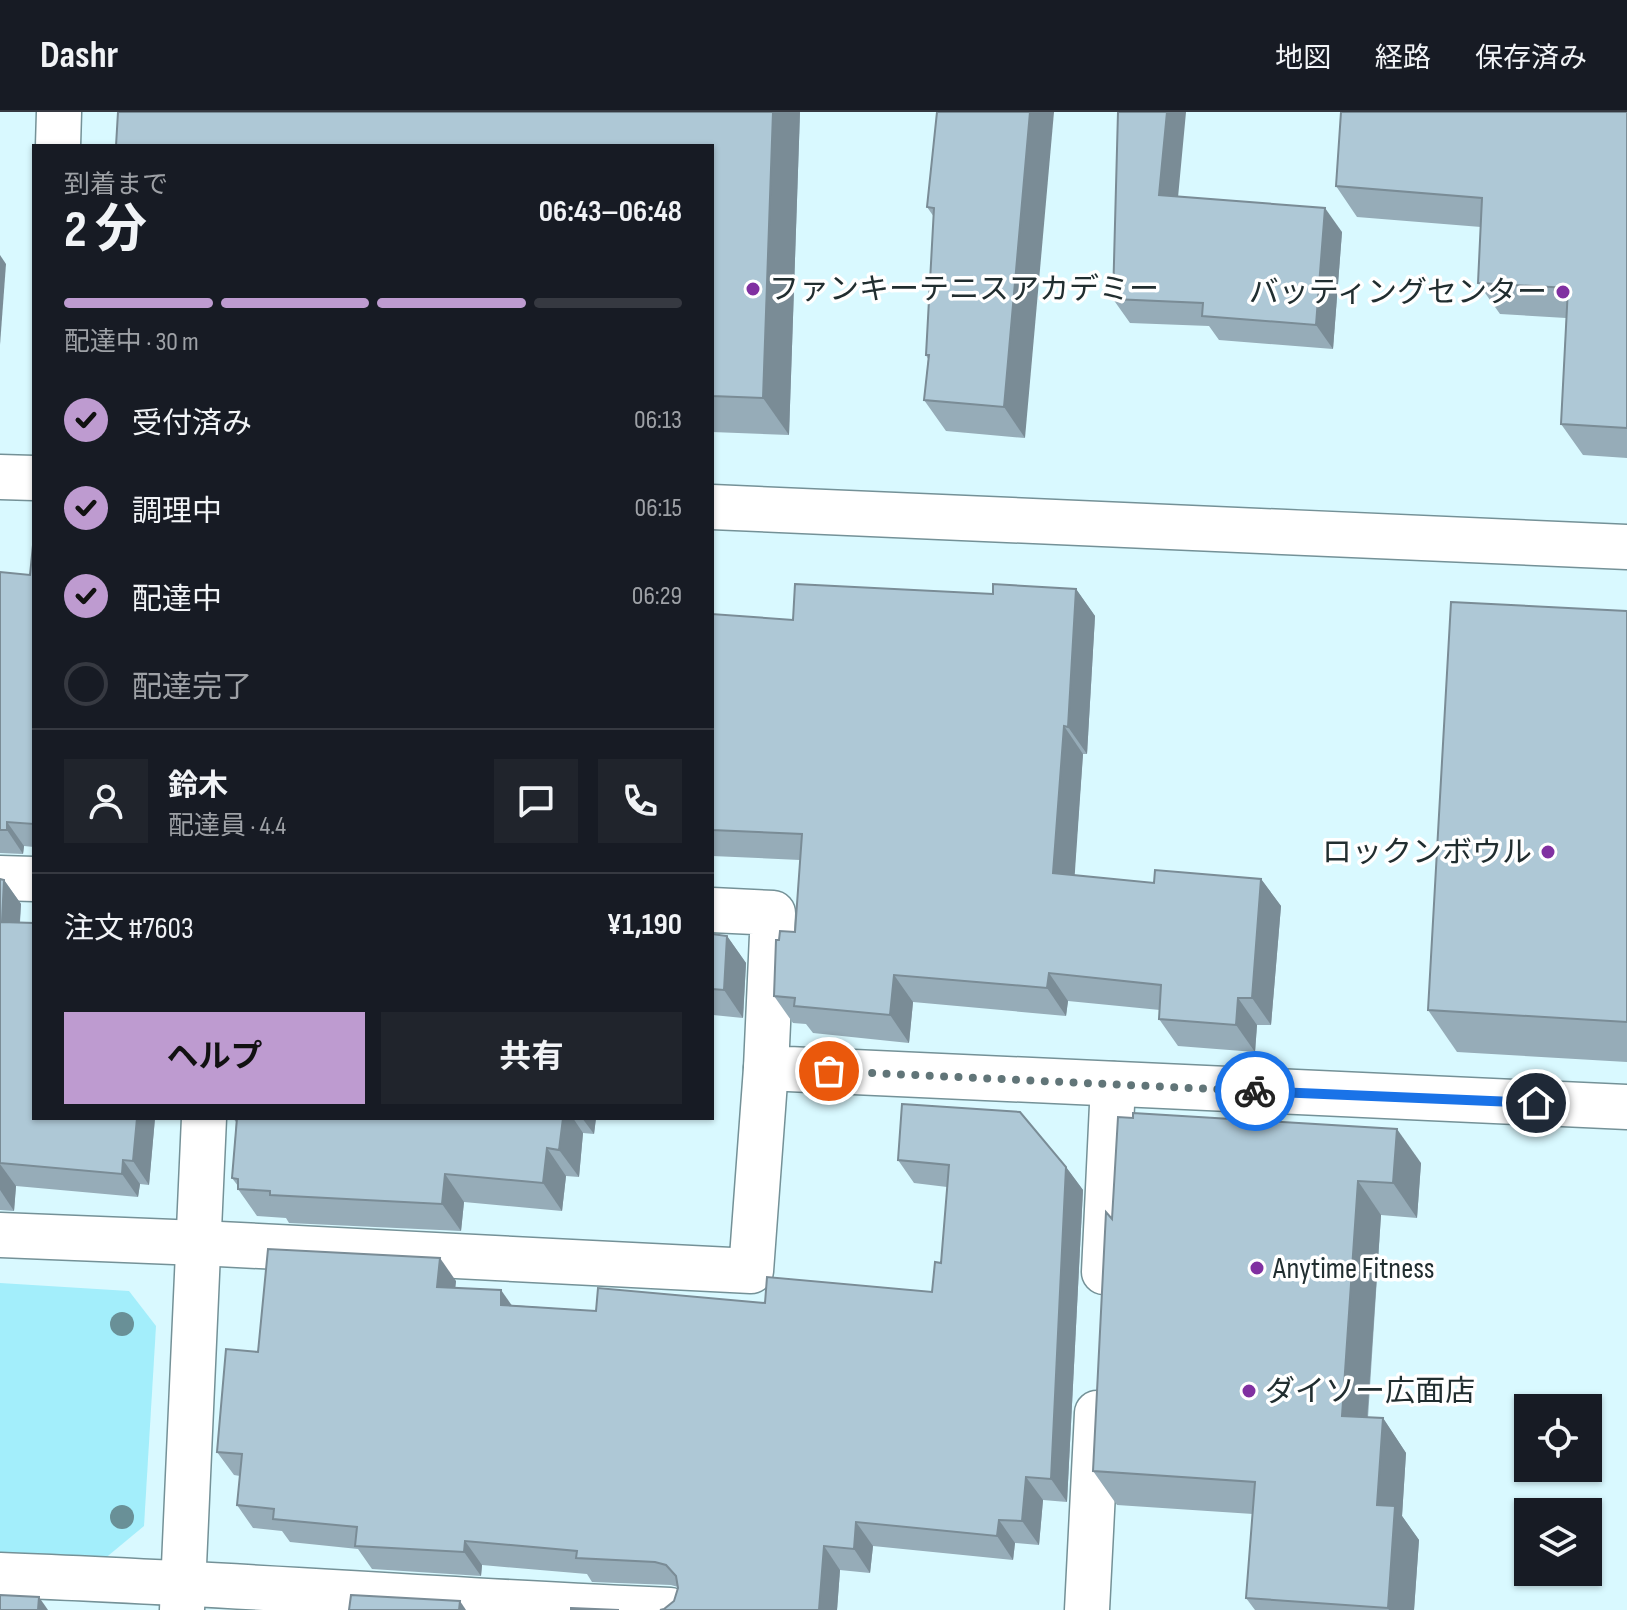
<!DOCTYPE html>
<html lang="ja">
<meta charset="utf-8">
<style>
:root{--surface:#171b24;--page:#20242c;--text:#f1f3f6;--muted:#9ea1a6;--line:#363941;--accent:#be9bd0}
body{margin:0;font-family:"Sofia Sans Condensed","Noto Sans JP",sans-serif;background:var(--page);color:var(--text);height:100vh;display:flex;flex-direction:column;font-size:30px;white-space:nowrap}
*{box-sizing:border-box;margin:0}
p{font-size:26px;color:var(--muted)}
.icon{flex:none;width:44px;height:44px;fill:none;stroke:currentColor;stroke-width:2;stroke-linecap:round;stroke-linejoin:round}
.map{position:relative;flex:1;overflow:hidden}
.details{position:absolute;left:32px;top:32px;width:682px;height:976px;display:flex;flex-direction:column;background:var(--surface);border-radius:0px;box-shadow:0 2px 6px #0004}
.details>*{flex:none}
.controls{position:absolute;left:1514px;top:1282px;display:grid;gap:16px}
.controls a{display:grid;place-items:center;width:88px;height:88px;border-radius:0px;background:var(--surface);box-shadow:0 2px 6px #0004;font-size:40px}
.pin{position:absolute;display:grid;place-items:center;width:68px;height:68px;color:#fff;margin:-34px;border:4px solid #fff;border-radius:50%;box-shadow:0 2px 8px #0007}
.courier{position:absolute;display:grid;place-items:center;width:80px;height:80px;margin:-40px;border:6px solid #1a73e8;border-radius:50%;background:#fff;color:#222;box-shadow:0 2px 10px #0007}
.head em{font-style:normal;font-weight:700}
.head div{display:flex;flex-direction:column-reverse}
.head{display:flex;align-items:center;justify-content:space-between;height:136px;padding:0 32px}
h1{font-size:52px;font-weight:700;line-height:60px}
.bar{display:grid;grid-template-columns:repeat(4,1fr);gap:12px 8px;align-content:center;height:96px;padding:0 32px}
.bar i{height:10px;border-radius:6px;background:var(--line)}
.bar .on{background:var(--accent)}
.bar p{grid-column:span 4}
.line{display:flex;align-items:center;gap:20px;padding:0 32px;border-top:2px solid var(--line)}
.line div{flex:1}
.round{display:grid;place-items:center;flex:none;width:84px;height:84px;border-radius:0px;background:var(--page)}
ol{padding:0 32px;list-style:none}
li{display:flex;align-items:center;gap:24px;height:88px}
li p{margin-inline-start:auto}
li .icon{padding:8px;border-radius:50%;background:var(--accent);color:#111;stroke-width:4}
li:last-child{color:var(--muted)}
li i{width:44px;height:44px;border:4px solid var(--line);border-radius:50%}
.cta{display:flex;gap:16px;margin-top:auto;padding:16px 32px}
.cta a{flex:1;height:92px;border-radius:0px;background:var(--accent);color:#111;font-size:32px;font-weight:700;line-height:92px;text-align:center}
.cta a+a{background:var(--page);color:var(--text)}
header{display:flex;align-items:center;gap:48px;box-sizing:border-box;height:112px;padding:0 40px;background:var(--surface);border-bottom:2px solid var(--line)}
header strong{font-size:38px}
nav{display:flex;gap:44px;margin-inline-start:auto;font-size:28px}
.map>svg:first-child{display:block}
.green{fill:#a3eefb}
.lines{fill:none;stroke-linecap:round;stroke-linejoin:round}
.street-casing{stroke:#749197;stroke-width:47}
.secondary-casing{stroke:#749197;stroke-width:47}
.street{stroke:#fff;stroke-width:44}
.secondary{stroke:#fff;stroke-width:44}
.tree{fill:#699097}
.wall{fill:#96acb8}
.shaded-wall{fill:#7a8c96}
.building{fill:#aec8d6;stroke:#7a8c96;stroke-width:2}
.done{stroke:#617578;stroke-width:8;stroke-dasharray:0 14.4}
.route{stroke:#1a73e8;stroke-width:10}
.poi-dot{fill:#8030a1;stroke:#fff;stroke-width:3}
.labels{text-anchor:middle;stroke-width:7;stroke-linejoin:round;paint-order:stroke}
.poi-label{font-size:30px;fill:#212e30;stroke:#fff;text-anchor:start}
</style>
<header>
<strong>Dashr</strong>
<nav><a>地図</a><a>経路</a><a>保存済み</a></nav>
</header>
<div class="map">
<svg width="1627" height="1498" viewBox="0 0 1627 1498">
<rect width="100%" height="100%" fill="#d9f9ff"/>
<path class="green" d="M0 1171 129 1179 156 1214 144 1414 97 1453 0 1447Z"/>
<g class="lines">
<defs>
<g id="street">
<path d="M58 34 59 0"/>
<path d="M0 766 34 767"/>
<path d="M712 798 773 801 766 956 1627 995"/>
<path d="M0 1123 199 1131 751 1159 766 956"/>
<path d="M1104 1160 1113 972"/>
<path d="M0 1463C224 1471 447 1489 670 1498"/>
<path d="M182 1498 204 1006"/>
<path d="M1087 1498 1097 1301"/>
</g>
<g id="secondary">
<path d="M0 365 34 366"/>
<path d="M712 395 1627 435"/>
</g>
</defs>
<use href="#street" class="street-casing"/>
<use href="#secondary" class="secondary-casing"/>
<use href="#street" class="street"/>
<use href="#secondary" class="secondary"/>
</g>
<g class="tree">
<circle cx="122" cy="1212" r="12"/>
<circle cx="122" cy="1405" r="12"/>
</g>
<g class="wall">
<path d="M118 0H800L789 323 712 320V34Z"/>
<path d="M937 0 1025 326 946 319 924 288 928 247 926 243 934 105 927 95Z"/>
<path d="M1627 0V346L1583 343 1561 312 1566 206 1500 202 1478 171 1481 115 1357 105 1336 74Z"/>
<path d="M1178 84 1342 120 1333 237 1219 228 1209 214 1130 211 1113 187Z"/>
<path d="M34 433V735L24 734 23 742 0 741V460L30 463Z"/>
<path d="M1076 477 1095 504 1087 642H1083L1074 763 1154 771 1261 767 1281 794 1271 913H1257L1255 940 1178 934 1159 907 1160 898 1068 889 1066 904 913 890 909 931 813 921 806 912 793 911 774 884 779 828 795 820 800 748 712 744V502L793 508 993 482Z"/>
<path d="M1627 499V950L1457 940 1428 898Z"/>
<path d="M0 767 4 768 21 792 20 811 155 1006 149 1073 140 1072 138 1085 16 1074 14 1099 0 1098Z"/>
<path d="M712 822 727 824 746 851 743 906 713 903 712 910Z"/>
<path d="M233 1006H596L594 1022 583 1021 579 1065 566 1064 562 1099 464 1090 461 1119 289 1111 286 1106 257 1104 238 1077V1074L232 1066 236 1010Z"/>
<path d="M898 1048 1066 1055 1083 1078 1067 1390 1043 1388 1039 1433 1015 1431 1013 1448 873 1434 870 1461 840 1458 837 1498H660L664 1497 674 1489 678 1475 671 1473 592 1470 587 1462 482 1453 481 1464 372 1457 358 1437 290 1430 282 1419 253 1416 237 1393 240 1364 234 1363 217 1340 258 1240 456 1169 455 1176 512 1193 596 1199 765 1191 932 1180 941 1151 947 1075 914 1071Z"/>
<path d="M1421 1051 1417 1106 1381 1103 1368 1306H1383L1406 1341 1402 1404 1419 1428 1414 1498H1255L1246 1486 1253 1402 1117 1393 1093 1359 1112 1107Z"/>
</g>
<g class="shaded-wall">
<path d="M773 0H800L789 323 763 286Z"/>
<path d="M1030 0H1054L1025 326 1004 295Z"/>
<path d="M1167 0H1186L1176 107 1159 83Z"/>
<path d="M1325 96 1342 120 1333 237 1316 213Z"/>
<path d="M0 143 6 152 0 233Z"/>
<path d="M1076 477 1095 504 1087 642 1068 615Z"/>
<path d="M1064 614 1083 642 1073 788 1053 761Z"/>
<path d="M7 710 24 734 23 742 7 718Z"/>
<path d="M1261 767 1281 794 1271 913 1252 886Z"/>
<path d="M4 768 21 792 18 834 2 810Z"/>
<path d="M727 824 746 851 743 906 724 878Z"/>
<path d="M1049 861 1068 889 1066 904 1047 876Z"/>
<path d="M894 863 913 890 909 931 890 903Z"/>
<path d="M1238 886 1257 913 1255 940 1236 913Z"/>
<path d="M137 1006H155L149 1073 133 1049Z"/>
<path d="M563 1006H573L583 1021 579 1065 559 1038Z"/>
<path d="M582 1006H596L594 1022Z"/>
<path d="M1397 1017 1421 1051 1417 1106 1393 1071Z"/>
<path d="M547 1036 566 1064 562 1099 543 1071Z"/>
<path d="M123 1048 140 1072 138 1085 122 1062Z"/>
<path d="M0 1052 16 1074 14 1099 0 1078Z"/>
<path d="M1066 1055 1083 1078 1067 1390 1051 1367Z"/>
<path d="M445 1062 464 1090 461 1119 442 1092Z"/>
<path d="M1358 1069 1381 1103 1365 1338 1342 1304Z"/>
<path d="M440 1146 456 1169 453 1198 437 1175Z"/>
<path d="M501 1178 518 1202 501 1193Z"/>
<path d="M1383 1306 1406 1341 1402 1404 1419 1428 1414 1498H1389L1388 1496 1377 1393Z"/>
<path d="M1026 1365 1043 1388 1039 1433 1022 1409Z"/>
<path d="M999 1408 1015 1431 1013 1448 997 1424Z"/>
<path d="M856 1410 873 1434 870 1461 854 1437Z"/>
<path d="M465 1429 482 1453 481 1464 464 1440Z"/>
<path d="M824 1434 840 1458 837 1498H819Z"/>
<path d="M39 1485 48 1498H38Z"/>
<path d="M460 1489 466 1498H459Z"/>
</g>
<g class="building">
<path d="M118 0H773L763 286 712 284V34H116Z"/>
<path d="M937 0H1030L1004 295 924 288 929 243H926L934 96 927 95Z"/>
<path d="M1118 0H1167L1159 83 1325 96 1316 213 1202 204 1203 191 1113 187Z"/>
<path d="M1341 0H1627V316L1561 312 1568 176 1478 171 1482 86 1336 74Z"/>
<path d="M33 433H34V712L7 710V718H0V460L30 463Z"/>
<path d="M795 472 993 482V472L1076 477 1068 615 1064 614 1053 761 1154 771 1155 758 1261 767 1252 886H1238L1236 913 1159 907 1161 873 1049 861 1047 876 894 863 890 903 794 894 795 886 774 884 776 828H779L780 819 795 820 802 722 712 718V502L793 508Z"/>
<path d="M1451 490 1627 499V910L1428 898Z"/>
<path d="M0 767 4 768 2 810 34 811V1006H137L133 1049 123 1048 122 1062 0 1051Z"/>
<path d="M712 822 727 824 724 878 712 877Z"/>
<path d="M902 992 1020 1000 1066 1055 1051 1367 1026 1365 1022 1409 999 1408 997 1424 856 1410 854 1437 824 1434 819 1498H660L664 1497 674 1489 678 1476 676 1464 666 1453 655 1450 576 1446 577 1439 465 1429 464 1440 355 1434 357 1415 273 1407 274 1397 237 1393 242 1342 217 1340 226 1237 258 1240 268 1137 440 1146 437 1175 501 1178V1193L596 1199 598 1176 765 1191 767 1165 932 1180 935 1150 941 1151 949 1053 898 1048Z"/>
<path d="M1133 1001 1397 1017 1393 1071 1358 1069 1342 1304 1383 1306 1377 1393 1395 1394 1388 1496 1246 1486 1255 1370 1093 1359 1106 1100 1112 1107 1118 1005 1133 1006Z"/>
<path d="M233 1006H563L559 1038 547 1036 543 1071 445 1062 442 1092 270 1083V1079L238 1077V1067L232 1066 237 1006Z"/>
<path d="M0 1483 39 1485 38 1498H0Z"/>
<path d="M351 1483 460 1489 459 1498H349Z"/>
<path d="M571 1496 619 1498H571Z"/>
</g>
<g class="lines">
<path class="done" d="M829 959 1255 979"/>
<path class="route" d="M1255 979 1536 991"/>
</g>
<g class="poi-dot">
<circle cx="753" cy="177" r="8"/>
<circle cx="1563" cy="180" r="8"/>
<circle cx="1548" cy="740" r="8"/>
<circle cx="1257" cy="1156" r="8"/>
<circle cx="1249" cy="1279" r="8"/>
</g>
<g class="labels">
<g class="poi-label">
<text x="769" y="187">ファンキーテニスアカデミー</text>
<text x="1547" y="190" text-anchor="end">バッティングセンター</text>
<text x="1532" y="750" text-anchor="end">ロックンボウル</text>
<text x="1273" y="1166">Anytime Fitness</text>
<text x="1265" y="1289">ダイソー広面店</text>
</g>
</g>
</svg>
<div class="controls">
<a><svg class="icon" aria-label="locate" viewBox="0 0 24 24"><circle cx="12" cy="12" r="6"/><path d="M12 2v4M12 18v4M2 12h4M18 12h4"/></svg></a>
<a><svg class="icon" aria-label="layers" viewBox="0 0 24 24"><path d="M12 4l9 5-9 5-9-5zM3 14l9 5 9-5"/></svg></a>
</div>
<div class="pin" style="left:829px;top:959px;background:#ea580c"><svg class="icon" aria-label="bag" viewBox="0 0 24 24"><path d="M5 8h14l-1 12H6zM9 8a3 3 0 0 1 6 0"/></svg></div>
<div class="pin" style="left:1536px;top:991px;background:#1f2937"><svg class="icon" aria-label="home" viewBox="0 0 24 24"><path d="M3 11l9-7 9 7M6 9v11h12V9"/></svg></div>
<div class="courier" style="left:1255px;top:979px"><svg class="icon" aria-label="bike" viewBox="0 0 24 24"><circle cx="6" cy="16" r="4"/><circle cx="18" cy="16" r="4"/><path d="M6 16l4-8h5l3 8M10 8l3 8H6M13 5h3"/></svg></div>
<section class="details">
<div class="head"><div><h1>2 分</h1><p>到着まで</p></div><em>06:43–06:48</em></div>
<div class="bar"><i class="on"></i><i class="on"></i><i class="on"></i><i></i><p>配達中 · 30 m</p></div>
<ol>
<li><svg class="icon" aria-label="check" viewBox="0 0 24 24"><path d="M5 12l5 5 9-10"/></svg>受付済み<p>06:13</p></li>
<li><svg class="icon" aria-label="check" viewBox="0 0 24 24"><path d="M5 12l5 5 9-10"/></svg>調理中<p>06:15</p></li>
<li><svg class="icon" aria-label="check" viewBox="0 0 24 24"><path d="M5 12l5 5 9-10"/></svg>配達中<p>06:29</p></li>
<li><i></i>配達完了</li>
</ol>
<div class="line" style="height:144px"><a class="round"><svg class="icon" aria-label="person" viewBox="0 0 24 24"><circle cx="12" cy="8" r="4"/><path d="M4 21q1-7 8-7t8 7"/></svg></a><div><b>鈴木</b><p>配達員 · 4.4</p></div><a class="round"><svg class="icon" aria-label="chat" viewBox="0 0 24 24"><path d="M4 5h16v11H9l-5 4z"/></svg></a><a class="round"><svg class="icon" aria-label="phone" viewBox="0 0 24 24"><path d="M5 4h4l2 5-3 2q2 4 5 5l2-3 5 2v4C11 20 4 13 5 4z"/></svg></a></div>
<div class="line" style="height:104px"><div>注文 #7603</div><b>¥1,190</b></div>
<div class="cta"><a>ヘルプ</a><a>共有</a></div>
</section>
</div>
